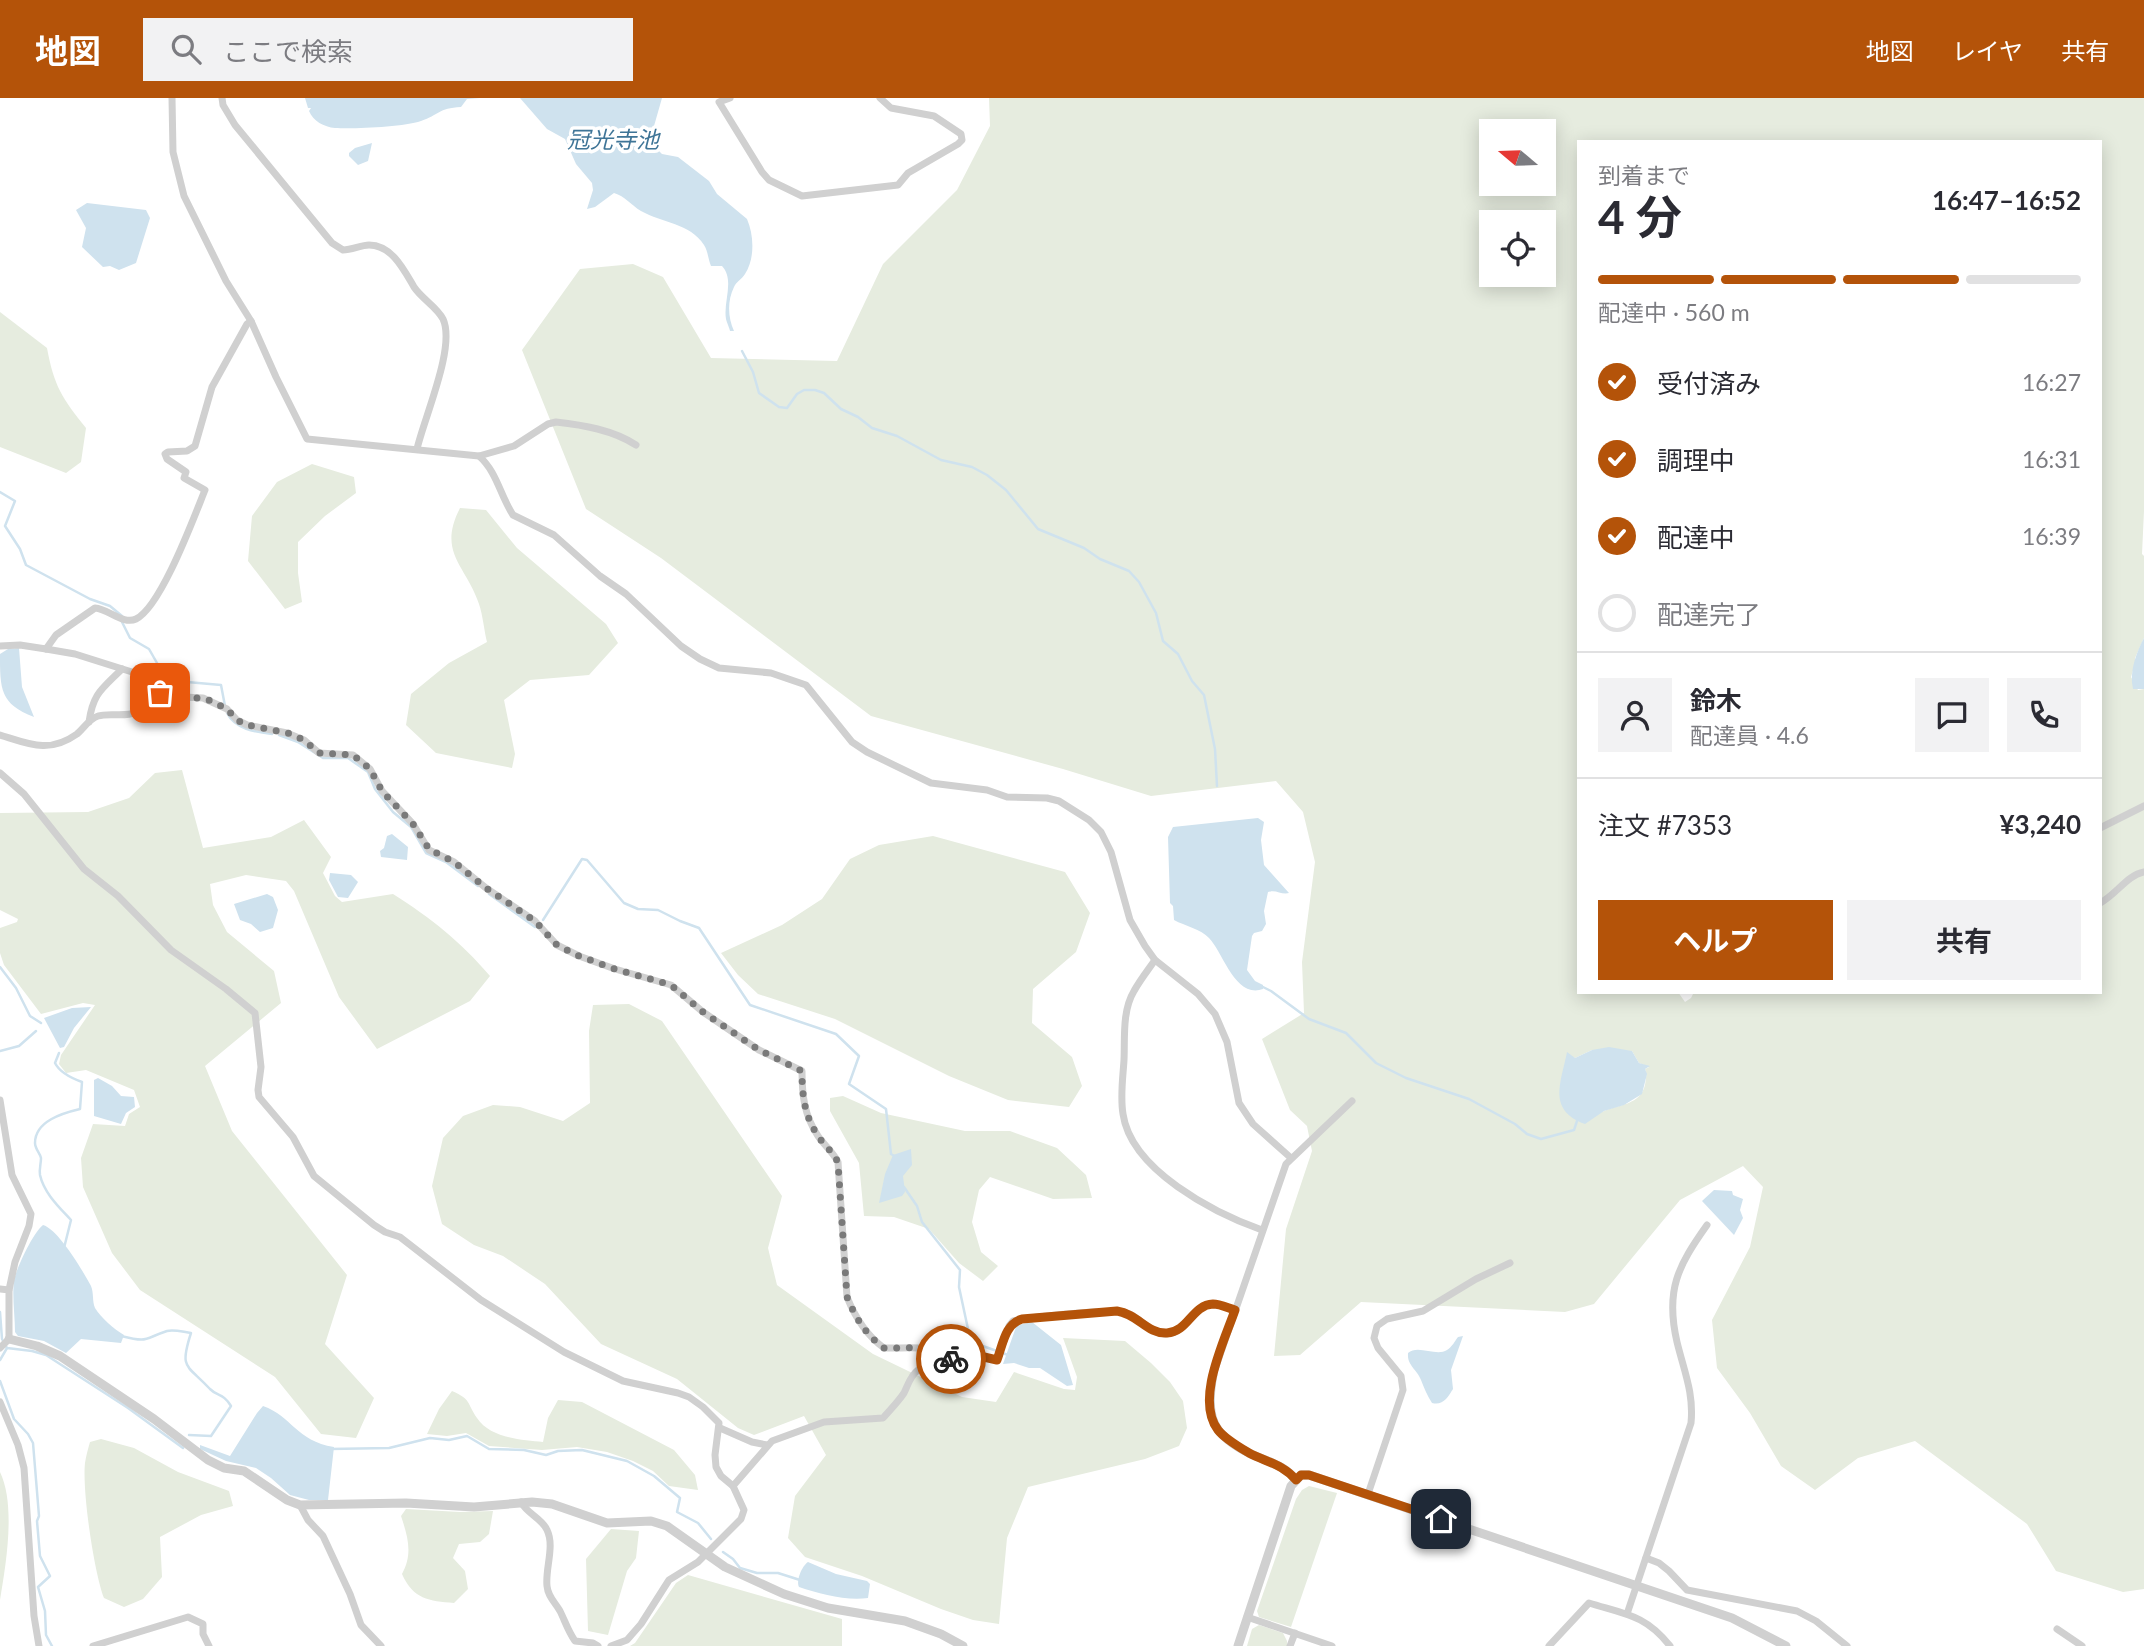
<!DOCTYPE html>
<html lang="ja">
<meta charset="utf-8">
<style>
:root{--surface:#fff;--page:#f2f2f3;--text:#2b2b33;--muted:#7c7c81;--line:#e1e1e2;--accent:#b45309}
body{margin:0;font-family:Lato,"Noto Sans JP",sans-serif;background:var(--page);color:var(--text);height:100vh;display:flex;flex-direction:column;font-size:26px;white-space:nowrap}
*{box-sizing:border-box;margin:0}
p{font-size:23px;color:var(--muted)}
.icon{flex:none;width:38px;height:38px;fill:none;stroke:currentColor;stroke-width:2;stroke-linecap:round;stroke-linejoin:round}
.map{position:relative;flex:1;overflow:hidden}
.details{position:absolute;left:1577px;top:42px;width:525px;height:854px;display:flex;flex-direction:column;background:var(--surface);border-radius:0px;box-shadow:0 4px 18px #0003}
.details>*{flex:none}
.needle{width:46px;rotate:289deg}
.tools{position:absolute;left:1479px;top:21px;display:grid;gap:14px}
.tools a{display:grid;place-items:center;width:77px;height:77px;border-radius:0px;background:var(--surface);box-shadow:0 4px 18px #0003;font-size:35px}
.pin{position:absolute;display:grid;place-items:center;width:60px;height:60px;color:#fff;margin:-30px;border-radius:14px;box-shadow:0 4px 10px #0006}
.courier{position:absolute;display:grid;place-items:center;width:70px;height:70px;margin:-35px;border:5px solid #b45309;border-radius:50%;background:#fff;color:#222;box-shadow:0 2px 9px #0007}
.headline em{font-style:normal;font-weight:700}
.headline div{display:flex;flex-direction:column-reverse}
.headline{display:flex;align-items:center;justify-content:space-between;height:119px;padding:0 21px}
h1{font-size:46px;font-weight:700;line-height:52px}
.bar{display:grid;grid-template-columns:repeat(4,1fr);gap:10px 7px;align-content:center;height:84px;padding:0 21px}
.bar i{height:9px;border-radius:5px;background:var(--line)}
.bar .active{background:var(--accent)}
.bar p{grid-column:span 4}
.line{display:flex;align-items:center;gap:18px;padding:0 21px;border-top:2px solid var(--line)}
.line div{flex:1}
.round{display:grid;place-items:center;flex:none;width:74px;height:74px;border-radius:0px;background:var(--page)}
ol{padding:0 21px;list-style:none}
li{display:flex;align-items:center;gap:21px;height:77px}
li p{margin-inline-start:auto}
li .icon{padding:7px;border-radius:50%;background:var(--accent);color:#fff;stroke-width:4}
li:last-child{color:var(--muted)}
li i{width:38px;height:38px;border:4px solid var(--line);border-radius:50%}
.primary-button{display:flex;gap:14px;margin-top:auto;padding:14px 21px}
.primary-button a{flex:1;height:80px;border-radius:0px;background:var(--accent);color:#fff;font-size:28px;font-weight:700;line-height:80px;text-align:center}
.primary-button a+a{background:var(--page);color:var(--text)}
header{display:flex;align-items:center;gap:42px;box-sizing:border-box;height:98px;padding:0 35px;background:var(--accent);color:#fff}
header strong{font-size:33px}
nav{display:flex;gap:38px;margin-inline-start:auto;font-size:24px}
.search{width:490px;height:63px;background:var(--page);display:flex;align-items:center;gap:18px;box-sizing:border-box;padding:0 24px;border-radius:0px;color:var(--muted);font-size:26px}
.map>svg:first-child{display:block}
.green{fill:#e6ecdf;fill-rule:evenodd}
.water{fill:#cfe2ee}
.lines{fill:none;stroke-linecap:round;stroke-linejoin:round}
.stream{stroke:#cfe2ee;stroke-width:2.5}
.minor{stroke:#d0d0d0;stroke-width:7}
.tertiary{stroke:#d0d0d0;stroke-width:9}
.done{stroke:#7a7a7a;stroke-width:7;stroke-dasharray:0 12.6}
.route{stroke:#b45309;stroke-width:9}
.labels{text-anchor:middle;stroke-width:7;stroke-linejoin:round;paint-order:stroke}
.water-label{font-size:23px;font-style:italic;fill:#3f7597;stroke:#fff}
</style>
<header>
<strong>地図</strong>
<div class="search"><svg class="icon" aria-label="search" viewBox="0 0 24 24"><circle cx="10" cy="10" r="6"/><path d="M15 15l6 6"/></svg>ここで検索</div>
<nav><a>地図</a><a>レイヤ</a><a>共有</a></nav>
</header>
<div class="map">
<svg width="2144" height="1548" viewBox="0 0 2144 1548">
<rect width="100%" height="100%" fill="#fff"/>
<g class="green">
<path d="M989 0H2144V413L2142 456 2144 458V540L2135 560V566L2131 579 2138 592 2144 591V1491L2123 1494 2056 1473 2027 1426 1915 1343 1858 1360 1815 1392 1781 1368 1750 1315 1717 1270 1712 1222 1750 1149 1763 1089 1743 1068 1680 1102 1594 1206 1565 1214 1361 1204 1300 1257 1274 1258 1286 1131 1312 1053 1307 1028 1290 1012 1262 941 1304 915 1302 864 1315 764 1303 714 1276 683 1151 698 1063 671 871 618 661 460 586 411 522 252 580 171 633 166 663 179 711 260 837 263 883 166 957 92 990 28ZM1491 33H1544V86H1491ZM1578 44H2100V894H1694L1691 900 1685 904 1678 894H1578ZM1491 124H1544V177H1491ZM1592 952 1632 953 1639 965 1649 969 1645 971C1647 977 1646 980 1645 987 1640 1007 1620 1006 1604 1013 1597 1016 1591 1021 1585 1025L1571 959 1575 960Z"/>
<path d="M0 214 47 250C54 288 62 300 86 330L81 364 66 375 0 349Z"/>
<path d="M312 366 354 379 356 395 325 418 298 444V475L302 504 285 511 248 463 252 418 277 384Z"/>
<path d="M460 410 486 412 517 450 606 526 618 545 589 577 530 582 504 602 515 656 512 670 436 655 406 627 411 596 449 565 487 544C484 532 483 518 479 506 466 467 437 455 460 410Z"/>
<path d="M182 672 203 750 271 739 304 722 331 759 323 775 335 798 342 804 393 796C431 820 461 844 490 878L470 903 377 951 339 899 294 793 286 783 246 777 210 786 213 807 227 834 274 873 281 905 205 968 232 1033 347 1177 325 1246 374 1300 356 1340 321 1336 275 1279 140 1192 112 1155 83 1089 81 1060 93 1026 125 1028 129 1016 140 1009 134 992 86 972 66 975 59 966 61 957 95 907 83 905 41 916 4 867 0 855V830L17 824 18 821 0 812V715L88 714 129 700 155 675Z"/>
<path d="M933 738 1065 774 1090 815 1076 854 1033 891 1032 925 1072 959 1082 988 1069 1009 1008 1002 949 978 835 921 758 896 738 877 721 855 782 827 822 801 850 761 879 747Z"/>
<path d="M629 906 662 923 782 1098 768 1150 777 1187 873 1256 962 1299 996 1304 1014 1274 1064 1291 1075 1292 1077 1279 1063 1240 1125 1243 1151 1265 1170 1284 1183 1303 1187 1330 1179 1348 1145 1361 1028 1389 1007 1440 999 1526 973 1522 941 1511 862 1478 805 1459 788 1440 795 1398 826 1357 804 1318 754 1337 738 1330 677 1281 601 1246 545 1186 503 1158 474 1147 442 1126 432 1088 443 1040 463 1018 493 1007 520 1009 563 1023 590 1005 589 933 593 907Z"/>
<path d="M843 998 881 1015 965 1033H1010L1057 1050 1086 1077 1092 1100 1053 1101 990 1079 979 1092 972 1124 981 1154 998 1168 983 1183 959 1165 929 1131 894 1119 864 1118 859 1065 830 1013V1000Z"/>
<path d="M452 1293C472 1302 466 1304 477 1320 490 1340 522 1342 543 1344L548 1320 558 1302 582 1304 674 1352 695 1377 698 1392 669 1388 653 1373 633 1363 607 1354 577 1349 542 1352 489 1348 466 1335 447 1338 427 1336 439 1311Z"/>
<path d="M101 1341 134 1350 178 1374 229 1393 233 1408 201 1417 160 1439 162 1479 143 1501 124 1509 104 1500C94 1474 82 1393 85 1365 86 1358 88 1351 90 1344Z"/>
<path d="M0 1374C16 1407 6 1466 0 1502Z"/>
<path d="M1309 1388 1337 1395 1291 1529 1259 1519 1257 1513 1296 1401 1302 1392Z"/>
<path d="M406 1411 460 1414 493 1413 489 1436 480 1444 459 1446 453 1460 465 1473 468 1491 454 1505C429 1503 413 1501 402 1476 413 1456 408 1439 401 1418Z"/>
<path d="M611 1431 639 1433 636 1460 627 1473 608 1537 588 1533 586 1461Z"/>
<path d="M688 1477 842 1521V1548H630L635 1545 676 1485Z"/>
<path d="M1259 1527 1283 1535 1287 1543V1548H1247L1252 1531Z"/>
</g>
<g class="water">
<path d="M305 0H480L467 1 461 9C438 10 439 17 421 23 403 29 355 31 335 30 324 29 313 23 309 13L311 10H308Z"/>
<path d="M520 0H662L654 28 659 53 662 56 678 59 709 83 717 96 747 121C754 137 755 161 745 176 742 181 736 184 734 189 727 203 728 220 734 233H730C730 232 726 222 726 221 723 204 735 182 722 168H711C708 161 708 153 704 147 690 125 662 125 641 113 631 107 625 98 614 95L595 109 587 111 593 92 592 85 576 66 565 41 547 31Z"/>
<path d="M372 45 368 63 358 67 349 58V55L355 50Z"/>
<path d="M87 105 146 112 150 120 136 165 119 172 110 168 103 169 82 149 86 130 76 112Z"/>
<path d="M2144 540V591H2133C2129 574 2136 555 2144 540Z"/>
<path d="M19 550 22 589 34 619C0 606 0 591 0 556L8 551Z"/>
<path d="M1258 720 1264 724 1261 742 1264 767 1289 795C1281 797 1276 791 1268 794L1264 813 1266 826 1262 833 1254 835 1252 838 1247 872 1255 883 1263 887V891C1235 901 1223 854 1209 840 1201 831 1185 828 1174 822L1173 808 1170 805 1168 739 1173 729Z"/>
<path d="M392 736 408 749 407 762 381 759 380 753 384 750 387 738Z"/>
<path d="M330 775 351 777 358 784 348 800 338 799 329 782Z"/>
<path d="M267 796 273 799 278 812 273 830 260 834 251 826 240 822 234 806Z"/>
<path d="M91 909 74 930 64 949 60 950 44 920 72 910Z"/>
<path d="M1609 949 1632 953 1639 965 1650 968 1645 971 1647 976 1642 996 1624 1007 1604 1013 1585 1026C1547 1012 1561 985 1567 954L1575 960 1592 952Z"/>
<path d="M98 980 112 988 121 998 134 999 135 1009 126 1015 121 1026 94 1018V982Z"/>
<path d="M911 1051 912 1067 903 1078 905 1094 902 1098 879 1105 885 1076 893 1057Z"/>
<path d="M1714 1092 1732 1093 1733 1097 1743 1101 1740 1112 1743 1120 1734 1137 1702 1103Z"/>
<path d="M43 1127C58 1131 83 1173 91 1188 94 1195 92 1203 95 1210 101 1220 114 1231 124 1237L121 1245 81 1241 66 1255 44 1243 18 1238 15 1234C15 1218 12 1198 14 1182 17 1169 33 1135 43 1127Z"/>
<path d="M1032 1224 1061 1247 1073 1287 1067 1288 1040 1270H1029L1014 1265 1003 1266 1016 1229 1018 1227Z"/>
<path d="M1463 1238 1451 1272 1453 1291C1448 1299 1443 1308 1432 1305 1427 1297 1424 1290 1421 1282 1417 1271 1407 1268 1408 1255 1418 1246 1436 1259 1447 1252 1452 1249 1455 1243 1458 1239Z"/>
<path d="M263 1308C292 1318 296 1343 334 1349L328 1402H309L290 1397 271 1380 256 1370 226 1363 200 1351V1347L230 1358 257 1315Z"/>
<path d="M808 1464 836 1476 867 1483 870 1486 868 1500C846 1503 820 1496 799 1489 796 1482 802 1468 808 1464Z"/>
</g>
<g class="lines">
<g class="stream">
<path d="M742 253 753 274 759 295 779 309 787 310 797 296 804 292H815L824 295 841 311 858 319 872 330 897 338 941 362 972 369 987 377 1006 392 1038 431 1084 450 1100 461 1129 473 1139 484 1156 515 1163 543 1178 556 1192 583 1204 597 1215 651 1217 688"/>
<path d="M0 394 15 403 5 428 20 451 26 467 90 501 110 508 122 518"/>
<path d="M122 524 130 540 149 551 165 579 176 583 221 587 225 608"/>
<path d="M227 615C235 631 255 634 272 636"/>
<path d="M279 637 298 644 323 660H348L368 674 375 691 393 714 411 729 426 755 446 764 478 788"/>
<path d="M489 796 535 829 537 827"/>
<path d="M543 822 582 761 587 762 624 805 638 811 658 812 680 823 699 830 750 907 836 936 859 958 849 986 886 1011 891 1056 896 1059"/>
<path d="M0 869 16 890 30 918 41 925"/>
<path d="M1261 888 1271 893 1309 921 1346 935 1376 965 1406 980 1469 1001 1515 1026 1527 1036 1541 1041 1574 1032 1577 1023"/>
<path d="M0 953 19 948 36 933"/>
<path d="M59 955 55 965C60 975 71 980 82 984L80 1011C63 1015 35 1023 35 1045 35 1051 40 1055 41 1060 41 1066 39 1071 40 1077 44 1095 59 1109 71 1122L64 1150"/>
<path d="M904 1089 917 1108 922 1124 960 1172 959 1189 968 1231 980 1247 1008 1257"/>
<path d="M0 1214 2 1241 7 1250 32 1253 46 1257 128 1310 183 1350"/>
<path d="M121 1238C149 1245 143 1241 167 1233 174 1231 183 1234 191 1235 179 1272 187 1266 210 1291 218 1299 223 1295 231 1308L211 1338 189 1337"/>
<path d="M0 1262 7 1250"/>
<path d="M0 1283 14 1321 28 1336 33 1345 39 1418 37 1423 40 1458 50 1478 38 1489 45 1513 46 1537 52 1548"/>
<path d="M330 1351 389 1350 430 1340 449 1342 467 1338 489 1351 524 1352 546 1357 558 1353 582 1352 627 1363 654 1378 680 1400 677 1414 698 1425 711 1441"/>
<path d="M723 1454 733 1461 740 1470 757 1475H778L800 1482"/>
</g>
<g class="minor">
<path d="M172 0 173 54 184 98 226 183 251 223 276 279 307 341 479 358C497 374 500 397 513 417L554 437 600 478 626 496 681 548 700 561 719 570 771 575 806 587 852 644 867 654 931 685 987 692 1007 699 1047 700 1059 703 1089 722 1101 734 1111 754 1130 822 1145 848 1155 862 1198 896 1215 916 1227 944 1239 1005 1253 1026 1291 1060"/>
<path d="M222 0 223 7 235 27 332 145 343 152C352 152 361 147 369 147 392 147 404 172 414 189 422 201 437 209 443 221 456 249 424 320 417 351"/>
<path d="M730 0 719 4 762 74 769 82 802 98 898 87 908 75 958 46 962 42 961 36 934 18 891 10 880 0"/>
<path d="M479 358 514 348 548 326 556 324C583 327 613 332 636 347"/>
<path d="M0 548 20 547 46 551 75 556 132 574 166 598 203 600 227 611 237 622 247 627 287 635 304 642 319 655 353 657 370 671 382 693 413 726 429 752 454 764 486 790 535 823 557 847 579 858 615 871 671 887 703 914 759 952 802 973C802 997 804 1017 818 1038 824 1047 833 1054 838 1064L847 1199C855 1219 866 1237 884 1250 907 1251 931 1245 951 1261"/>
<path d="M46 551 56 537 95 510C109 511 123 527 136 521 161 509 194 419 205 392L184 380 186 374 167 361 165 356 168 354 187 353 195 348 212 289 247 226 251 223"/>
<path d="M89 624C93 595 102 591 122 571"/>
<path d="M0 637C29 646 49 656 77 636 84 630 89 621 98 618 109 614 131 621 140 611 146 604 146 595 154 588"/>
<path d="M0 675 24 696 84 771 118 798 171 852 226 891 255 915 261 969 258 992 259 999 293 1039 314 1078 374 1127 385 1134 400 1139 481 1202 564 1254 623 1283 678 1295 689 1299 703 1309 719 1325 715 1357 716 1369 721 1378 733 1388 744 1412 741 1421 698 1464 669 1482 641 1526 627 1542 611 1548"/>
<path d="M2100 730 2144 708"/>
<path d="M2100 805C2116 797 2127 777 2144 774"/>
<path d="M1155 862C1148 872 1140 882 1134 893 1122 913 1125 940 1124 962 1123 979 1120 998 1123 1016 1131 1072 1214 1115 1262 1132"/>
<path d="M0 1002 12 1077 31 1116 29 1128 15 1164 9 1192"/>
<path d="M0 1191 9 1192V1241L0 1250"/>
<path d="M1213 1277 1286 1066 1352 1003"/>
<path d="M0 1304 18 1347 24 1370 34 1518 39 1548"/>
<path d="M720 1330 752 1344 767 1347"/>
<path d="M733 1388 772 1343 824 1324 883 1320C890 1312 898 1304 904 1295 908 1287 910 1278 918 1272 934 1258 977 1257 997 1262L1009 1228 1013 1223C1029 1219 1112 1210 1127 1215 1141 1219 1148 1235 1164 1236 1188 1237 1192 1206 1214 1206 1220 1207 1229 1210 1235 1212"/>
<path d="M1368 1396 1403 1292 1401 1278 1378 1250 1374 1240 1377 1228 1387 1221 1423 1213 1476 1181 1510 1165"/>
<path d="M521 1404C527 1416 542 1420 547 1432 555 1448 545 1471 547 1488 548 1499 555 1504 560 1513 565 1523 568 1533 575 1543L593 1545 598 1548"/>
<path d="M300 1407 308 1422 323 1438 350 1496 361 1527 381 1548"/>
<path d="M1646 1460 1659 1465 1669 1473 1687 1492 1797 1513 1816 1523 1847 1548"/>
<path d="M1627 1516 1691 1325C1694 1295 1684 1273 1677 1244 1665 1192 1678 1168 1707 1127"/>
<path d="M1247 1519 1332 1548"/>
<path d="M2057 1531 2082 1548"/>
<path d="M93 1548 188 1519 203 1526V1536L209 1548"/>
<path d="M1290 1548 1295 1535"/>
<path d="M1549 1548 1589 1505C1625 1516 1646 1517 1670 1548"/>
</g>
<g class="tertiary">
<path d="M9 1241 37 1248 60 1258 154 1321 208 1362 224 1370 244 1373 287 1402 300 1407 406 1405 474 1409 532 1404 552 1406 607 1425 651 1423 667 1428 725 1469 784 1496 828 1510 905 1523 941 1536 963 1548"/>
<path d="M1213 1277C1205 1319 1212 1338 1253 1357 1269 1364 1284 1367 1296 1382"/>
<path d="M1238 1548 1291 1388 1301 1377H1309L1732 1520 1786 1548"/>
</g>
</g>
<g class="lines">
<path class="done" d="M160 595 175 600H203L211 603 227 611 237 622 247 627 288 635 304 642 319 655 353 657 370 671 382 693 413 726 429 751 454 764 486 790 535 823 557 847 579 858 615 871 671 887 703 914 759 952 802 973C802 1000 805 1021 821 1042 827 1050 834 1055 838 1065L847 1199C855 1219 866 1237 884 1250 907 1251 931 1245 951 1261"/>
<path class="route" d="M951 1261 984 1259 997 1262C1003 1246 1005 1226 1022 1221L1117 1213C1138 1216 1147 1236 1167 1235 1188 1234 1192 1207 1213 1206 1220 1206 1228 1210 1235 1212 1224 1244 1195 1302 1218 1332 1225 1341 1239 1349 1249 1355 1266 1364 1283 1366 1296 1382L1301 1377H1309L1441 1421"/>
</g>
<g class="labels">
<g class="water-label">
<text x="613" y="50">冠光寺池</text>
</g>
</g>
</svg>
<div class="tools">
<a><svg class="needle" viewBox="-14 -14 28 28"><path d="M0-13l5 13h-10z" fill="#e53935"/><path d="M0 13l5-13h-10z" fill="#7c7c81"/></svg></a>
<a><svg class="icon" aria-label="locate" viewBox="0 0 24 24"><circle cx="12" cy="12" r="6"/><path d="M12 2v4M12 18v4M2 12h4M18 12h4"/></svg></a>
</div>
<div class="pin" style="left:160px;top:595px;background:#ea580c"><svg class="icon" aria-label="bag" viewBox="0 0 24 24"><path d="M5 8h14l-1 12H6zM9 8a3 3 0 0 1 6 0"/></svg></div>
<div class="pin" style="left:1441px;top:1421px;background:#1f2937"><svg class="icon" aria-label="home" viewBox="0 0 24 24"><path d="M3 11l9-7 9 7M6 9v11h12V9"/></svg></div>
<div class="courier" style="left:951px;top:1261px"><svg class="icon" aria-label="bike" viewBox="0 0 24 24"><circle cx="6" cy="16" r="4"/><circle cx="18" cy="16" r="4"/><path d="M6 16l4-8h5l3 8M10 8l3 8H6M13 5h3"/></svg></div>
<section class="details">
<div class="headline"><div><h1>4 分</h1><p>到着まで</p></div><em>16:47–16:52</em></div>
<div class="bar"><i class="active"></i><i class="active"></i><i class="active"></i><i></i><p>配達中 · 560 m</p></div>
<ol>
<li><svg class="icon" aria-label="check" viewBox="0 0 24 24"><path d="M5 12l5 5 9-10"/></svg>受付済み<p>16:27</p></li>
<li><svg class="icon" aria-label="check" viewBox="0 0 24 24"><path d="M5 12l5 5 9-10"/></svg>調理中<p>16:31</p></li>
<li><svg class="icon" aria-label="check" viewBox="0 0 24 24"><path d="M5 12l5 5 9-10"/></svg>配達中<p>16:39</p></li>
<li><i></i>配達完了</li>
</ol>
<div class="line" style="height:126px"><a class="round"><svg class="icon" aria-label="person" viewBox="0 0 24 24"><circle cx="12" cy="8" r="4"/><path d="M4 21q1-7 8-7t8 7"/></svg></a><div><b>鈴木</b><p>配達員 · 4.6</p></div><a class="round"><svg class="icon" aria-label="chat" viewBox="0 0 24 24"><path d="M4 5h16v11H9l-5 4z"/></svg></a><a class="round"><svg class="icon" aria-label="phone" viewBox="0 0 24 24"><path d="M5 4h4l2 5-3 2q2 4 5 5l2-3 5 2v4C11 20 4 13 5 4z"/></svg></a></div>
<div class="line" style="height:91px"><div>注文 #7353</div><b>¥3,240</b></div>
<div class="primary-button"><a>ヘルプ</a><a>共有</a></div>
</section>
</div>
